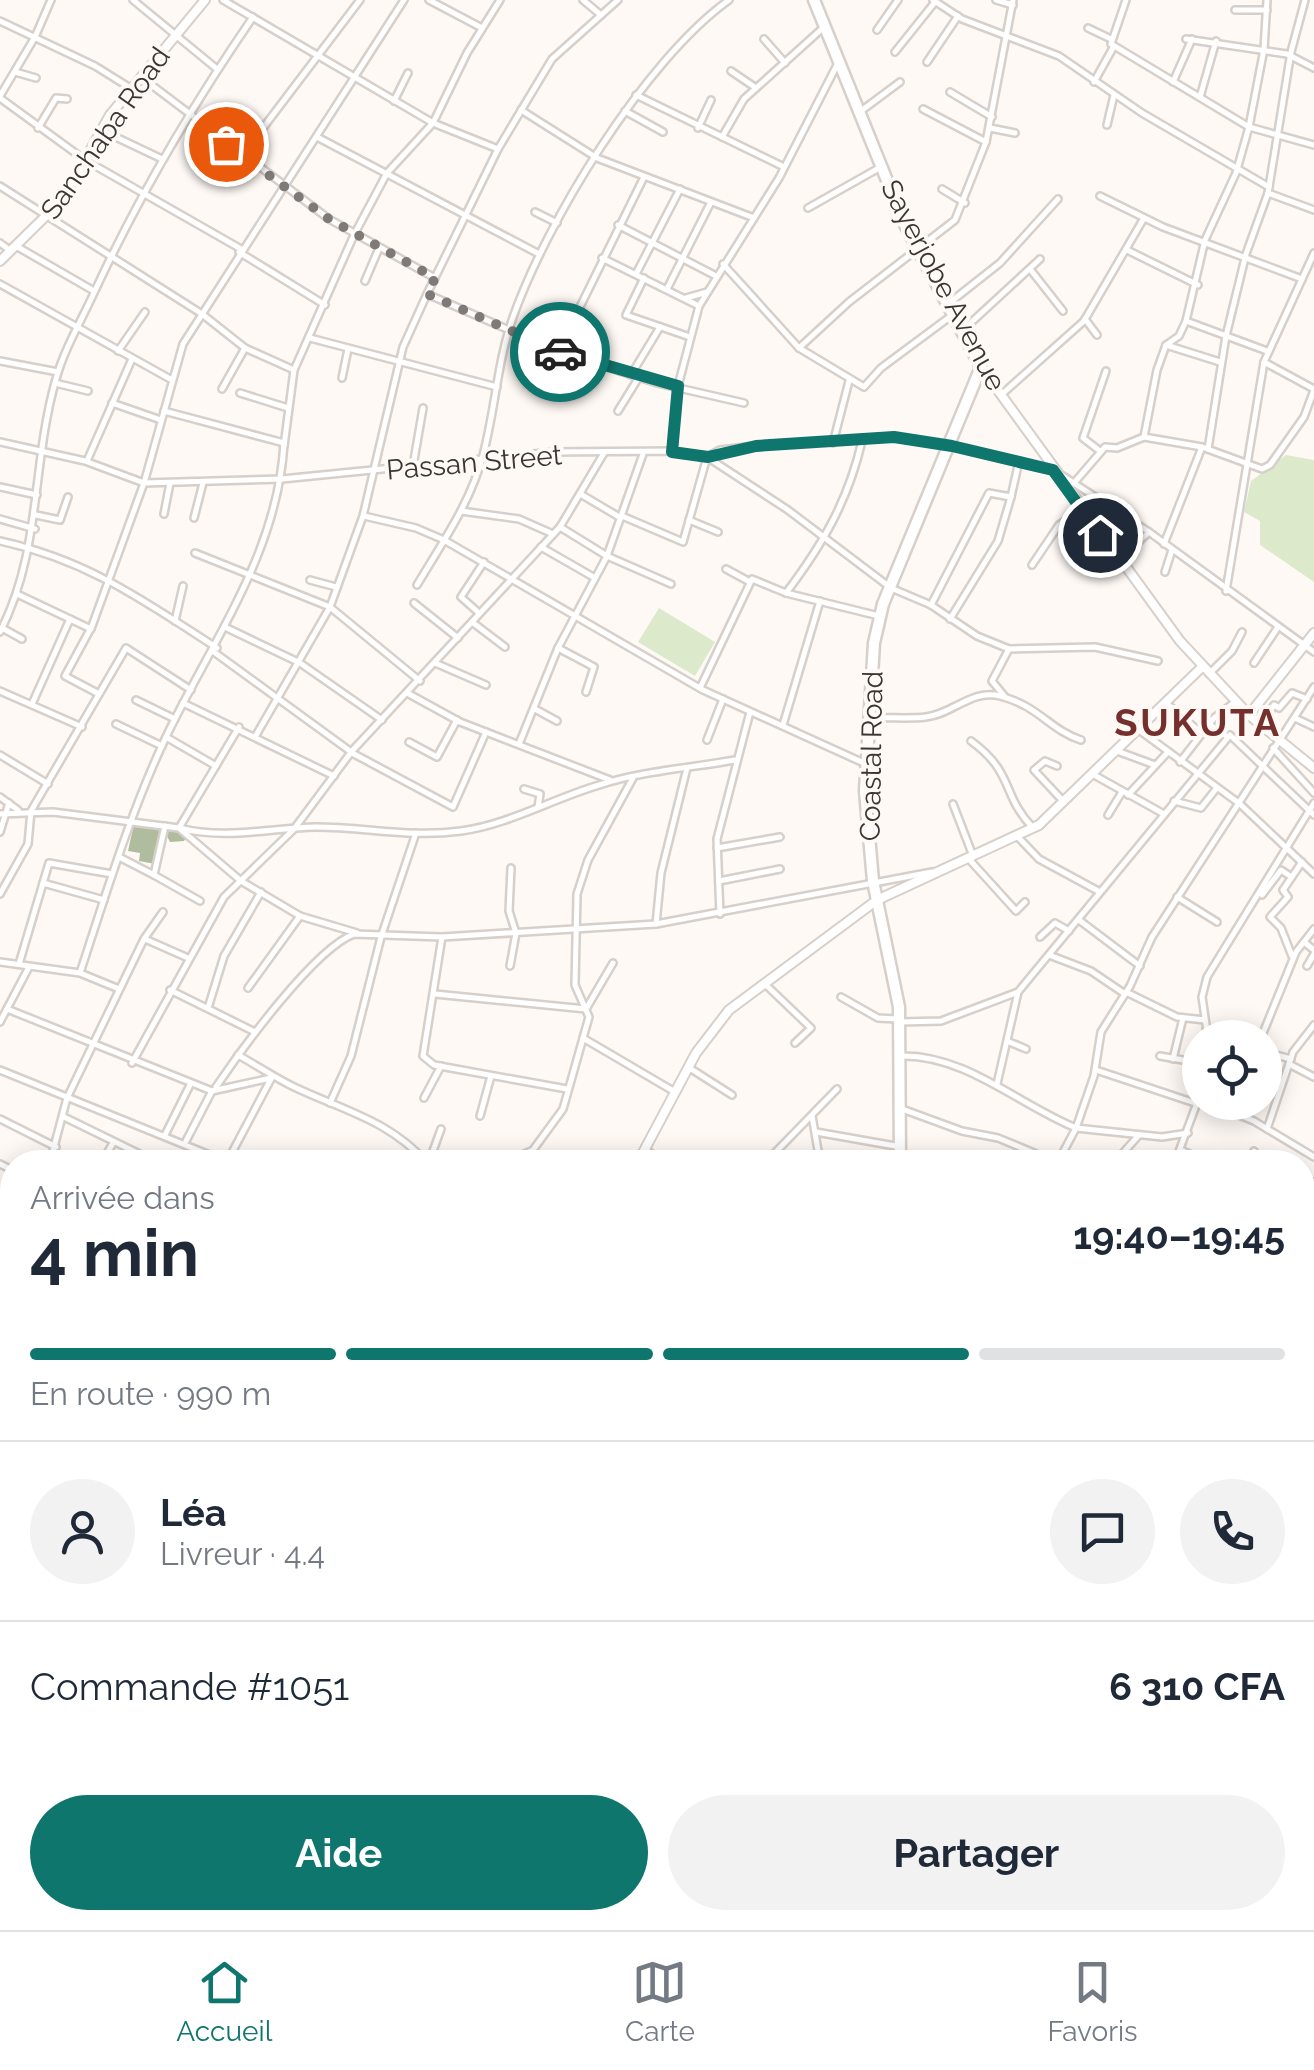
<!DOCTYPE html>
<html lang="fr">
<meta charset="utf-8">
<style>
:root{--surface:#fff;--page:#f2f2f3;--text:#1f2937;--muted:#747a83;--line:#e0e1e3;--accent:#0f766e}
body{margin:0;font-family:Raleway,sans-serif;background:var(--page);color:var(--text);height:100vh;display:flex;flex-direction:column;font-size:38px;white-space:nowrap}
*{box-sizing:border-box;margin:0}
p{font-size:32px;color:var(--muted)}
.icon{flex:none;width:55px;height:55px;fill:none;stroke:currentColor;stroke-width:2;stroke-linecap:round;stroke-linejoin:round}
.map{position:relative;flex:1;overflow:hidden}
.sheet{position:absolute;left:0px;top:1150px;width:1315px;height:780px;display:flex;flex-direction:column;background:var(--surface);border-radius:40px 40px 0 0;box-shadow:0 5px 25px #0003}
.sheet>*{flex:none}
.controls{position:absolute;left:1182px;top:1020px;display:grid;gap:20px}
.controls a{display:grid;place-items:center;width:100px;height:100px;border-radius:50%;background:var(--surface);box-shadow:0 5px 25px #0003;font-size:50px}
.pin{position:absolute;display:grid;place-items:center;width:85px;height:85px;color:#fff;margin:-42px;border:5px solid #fff;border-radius:50%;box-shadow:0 2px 10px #0007}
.courier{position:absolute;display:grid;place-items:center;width:100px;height:100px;margin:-50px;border:8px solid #0f766e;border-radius:50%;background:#fff;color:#222;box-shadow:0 2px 12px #0007}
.overview em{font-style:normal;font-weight:700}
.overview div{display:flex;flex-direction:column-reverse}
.overview{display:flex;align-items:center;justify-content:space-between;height:170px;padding:0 30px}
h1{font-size:65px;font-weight:700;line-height:75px}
.bar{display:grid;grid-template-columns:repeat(4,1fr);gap:15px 10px;align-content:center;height:120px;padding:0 30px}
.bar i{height:12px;border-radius:8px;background:var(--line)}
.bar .on{background:var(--accent)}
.bar p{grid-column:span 4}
.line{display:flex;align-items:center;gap:25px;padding:0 30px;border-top:2px solid var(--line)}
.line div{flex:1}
.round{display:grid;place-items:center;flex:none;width:105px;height:105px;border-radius:52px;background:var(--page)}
.button{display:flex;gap:20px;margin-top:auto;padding:20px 30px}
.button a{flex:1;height:115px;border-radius:60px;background:var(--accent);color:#fff;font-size:40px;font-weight:700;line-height:115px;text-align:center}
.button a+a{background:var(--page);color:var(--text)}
.tabs{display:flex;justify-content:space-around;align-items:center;height:140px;border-top:2px solid var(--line);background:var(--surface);font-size:28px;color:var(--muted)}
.tabs a{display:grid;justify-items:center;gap:5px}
.tabs .on{color:var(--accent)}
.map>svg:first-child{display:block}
.green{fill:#dceacb}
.forest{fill:#afbd9e}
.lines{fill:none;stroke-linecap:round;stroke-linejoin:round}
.minor-casing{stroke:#d7cfc9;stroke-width:10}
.tertiary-casing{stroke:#d7cfc9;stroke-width:12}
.primary-casing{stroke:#d7cfc9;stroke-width:15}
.minor{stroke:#fff;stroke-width:5}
.tertiary{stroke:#fff;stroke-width:8}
.primary{stroke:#fff;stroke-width:10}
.done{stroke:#7f7a78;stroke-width:10;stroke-dasharray:0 18}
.route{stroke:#0f766e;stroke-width:12}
.labels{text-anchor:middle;stroke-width:8;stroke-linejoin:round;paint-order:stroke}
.street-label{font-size:28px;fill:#3a3634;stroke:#fef9f5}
.district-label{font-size:38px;font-weight:bold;letter-spacing:2.5px;fill:#752f2c;stroke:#fef9f5}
</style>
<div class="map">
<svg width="1314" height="1930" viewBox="0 0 1314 1930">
<rect width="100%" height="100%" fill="#fef9f5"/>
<g class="green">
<path d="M1286 455 1314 460V582L1260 545V521L1244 512 1251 481Z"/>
<path d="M659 608 715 642 695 676 638 642Z"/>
</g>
<path class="forest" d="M135 819 179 828 188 835 184 841 170 842 166 834 155 864 139 861 140 853 128 851Z"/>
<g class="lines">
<defs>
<g id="minor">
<path d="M133 0 217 69"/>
<path d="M223 0 433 123 498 149"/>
<path d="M429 0 482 28"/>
<path d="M583 0 601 15"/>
<path d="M933 0 962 19 1059 56 1142 113 1269 187"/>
<path d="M996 0 1013 5"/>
<path d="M1126 0 1111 44 1249 127 1314 145"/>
<path d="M1267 0 1264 49 1249 127 1236 173 1205 240 1186 321 1179 336 1166 345 1157 370 1144 437 1202 447 1262 469 1270 465 1304 417 1314 390"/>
<path d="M1235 10H1267"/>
<path d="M0 21 95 66 132 89"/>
<path d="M1088 28 1111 39"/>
<path d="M877 30 898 0"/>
<path d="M764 39 785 63"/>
<path d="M1186 39 1287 54 1314 68"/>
<path d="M895 52 935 2"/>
<path d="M927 62 958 16"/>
<path d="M731 71 756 88"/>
<path d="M15 72 36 78"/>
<path d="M141 77 329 219 435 278"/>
<path d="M1094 82 1114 46"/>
<path d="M1173 82 1192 39"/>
<path d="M950 92 992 117"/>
<path d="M636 95 784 167"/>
<path d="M0 96 35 37 51 0"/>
<path d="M1200 97 1216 41"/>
<path d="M0 98 85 160 241 249"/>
<path d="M394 101 408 73"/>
<path d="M923 109 986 142"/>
<path d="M521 110 597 158 754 218"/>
<path d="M625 111 663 132"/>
<path d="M861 111 900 82"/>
<path d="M1107 125 1114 95"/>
<path d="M38 128 56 98 67 99"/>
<path d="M698 128 711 100"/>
<path d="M990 128 1015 133"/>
<path d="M101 130 162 159"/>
<path d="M317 137 539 254"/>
<path d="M722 137 744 99 824 27"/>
<path d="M241 157 360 0"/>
<path d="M0 186 202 314 245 348 294 370"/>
<path d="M942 189 965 203"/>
<path d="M1268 193 1314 210"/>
<path d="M1100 196 1163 227 1302 279"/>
<path d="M808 208 879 168"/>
<path d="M535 212 557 223"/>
<path d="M618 225 716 276"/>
<path d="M0 243 11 251"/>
<path d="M16 246 94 291"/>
<path d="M1127 250 1198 285"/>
<path d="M239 252 325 305"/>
<path d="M602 258 699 306"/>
<path d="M723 264 799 348 864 387 881 368 951 316"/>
<path d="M1030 269 1063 311"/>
<path d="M636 274 680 189"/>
<path d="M644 278 626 315 690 337"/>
<path d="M365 281 379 248"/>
<path d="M0 284 172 380"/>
<path d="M667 289 711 202"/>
<path d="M427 294 557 351 657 383 744 403"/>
<path d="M686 298 707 292"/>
<path d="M948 304 1000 263 1058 199"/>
<path d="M1085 319 1097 335"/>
<path d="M1186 321 1267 351"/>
<path d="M963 330 1040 259"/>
<path d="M310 338 497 387"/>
<path d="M1166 345 1220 362"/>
<path d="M799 348 849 302 955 220 986 142 1013 0"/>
<path d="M118 351 145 312"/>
<path d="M0 361 58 372"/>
<path d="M1264 362 1314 389"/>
<path d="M631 375 660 327"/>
<path d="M342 378 348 349"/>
<path d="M55 383 88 391"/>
<path d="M554 388 543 382 644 177"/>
<path d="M586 388 579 381 596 344"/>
<path d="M222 389 245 348"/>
<path d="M240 393 288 408"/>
<path d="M1001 395 1084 321 1144 218"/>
<path d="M112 403 161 420"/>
<path d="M618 411 639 377"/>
<path d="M0 442 85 461 144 483 282 479 553 452 672 451 707 457 720 450 755 446 894 437 952 446 1053 471"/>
<path d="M833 443 849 381"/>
<path d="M284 446 294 370 354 235 387 173 433 123 467 53 500 0"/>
<path d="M1208 449 1226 336 1246 254 1268 193 1291 52 1305 0"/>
<path d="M672 451 678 386 699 306 779 178 837 65"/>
<path d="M1100 451 1083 438 1106 371"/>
<path d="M87 461 132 359"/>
<path d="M413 466 423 408"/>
<path d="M1063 476 1149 532 1314 652"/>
<path d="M1074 483 1105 447 1117 448 1144 437"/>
<path d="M0 487 37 495"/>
<path d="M582 495 621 518"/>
<path d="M461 511 519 519 553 534"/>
<path d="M164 514 170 483"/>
<path d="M36 515 60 520 68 497"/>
<path d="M364 516 416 528 444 540 703 690 866 764"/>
<path d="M622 516 683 542 707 457 788 510 891 588 931 605 977 636 1009 649 1095 647 1158 661"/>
<path d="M194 518 203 483"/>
<path d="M0 519 35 529"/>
<path d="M689 520 718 532"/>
<path d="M560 527 607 556 671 584"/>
<path d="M0 541C87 560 143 600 217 648"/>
<path d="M1164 544 1202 447"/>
<path d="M541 547 595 578"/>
<path d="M195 553 330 607 420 681"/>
<path d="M1121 558 1149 532"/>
<path d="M1032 565 1059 525 1081 510"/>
<path d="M726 569 750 582"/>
<path d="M1165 572 1172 550"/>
<path d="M310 580 336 587"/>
<path d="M417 585C442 543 471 502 483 455 495 411 497 364 512 320 546 222 644 61 729 0"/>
<path d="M1226 591 1264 362 1314 253"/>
<path d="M786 593C823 544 848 501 862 441"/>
<path d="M17 594 91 629"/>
<path d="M414 603 458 638"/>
<path d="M931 605 989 493 1011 497 1019 461"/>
<path d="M479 613 461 597 484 562"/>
<path d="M950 619 998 541 1011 497"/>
<path d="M175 621 183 586"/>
<path d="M472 622 505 647"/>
<path d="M2 628 22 639"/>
<path d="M227 628 300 663 382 720"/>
<path d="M0 632C42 550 31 466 56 379 64 350 80 323 93 295 138 197 192 106 253 17"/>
<path d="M558 648 594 667 586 692"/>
<path d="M214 652 354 754 453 807 486 732"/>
<path d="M435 663 486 685"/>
<path d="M1254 663 1278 627"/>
<path d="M1209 674 1232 651 1242 632"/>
<path d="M700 688 752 579 786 593 879 616"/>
<path d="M0 691 82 727"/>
<path d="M99 694 65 676 92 626 144 483 183 344 404 0"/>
<path d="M409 694 460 722 610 780"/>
<path d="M1005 697 992 681 1009 649"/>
<path d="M136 700 175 719"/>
<path d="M183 703 334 776"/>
<path d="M1166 703 1201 733"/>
<path d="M32 704 70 619"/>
<path d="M535 709 557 721"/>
<path d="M871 718C889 717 908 719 926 717 953 714 971 689 1000 696 1039 706 1050 730 1081 740"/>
<path d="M1295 718 1314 727"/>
<path d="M116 724 162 746"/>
<path d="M783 725 820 601"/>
<path d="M1210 725 1228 737"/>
<path d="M1261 726 1274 705 1279 708 1292 693 1307 699"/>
<path d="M239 727 179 828C227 840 268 828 316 827 366 827 410 838 461 831 510 824 552 799 599 785 642 771 690 768 735 760"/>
<path d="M1139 730 1240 804 1314 874"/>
<path d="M166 737 216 766"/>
<path d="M255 737 330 607 363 516 403 347 427 294 498 149 552 59 618 0"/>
<path d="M707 740 723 699"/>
<path d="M971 741C1015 773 1001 795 1033 828"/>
<path d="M409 742 437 757 457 720"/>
<path d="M519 744 558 648 607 556 643 454"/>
<path d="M1273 748 1314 793"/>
<path d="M1117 751 1155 765"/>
<path d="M0 755 48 784"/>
<path d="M1180 762 1214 718 1235 702"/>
<path d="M1057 766 1045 761 1034 770 1063 801"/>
<path d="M1094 775 1164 814"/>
<path d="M524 789 540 794 538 807"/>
<path d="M1128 795 1168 752"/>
<path d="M0 797 18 810"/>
<path d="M1174 801 1201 808 1216 789"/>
<path d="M953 804 973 856"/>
<path d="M0 814 53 812 179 828 241 881 300 916 357 933"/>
<path d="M1108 815 1122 792"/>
<path d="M165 826 154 875 200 901"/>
<path d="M0 832 9 803"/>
<path d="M1018 837 1039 859 1100 892"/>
<path d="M717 848 780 837"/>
<path d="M119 857 154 875"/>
<path d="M968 858 1016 911 1025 902"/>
<path d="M719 881 780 869"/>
<path d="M43 883 104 900"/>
<path d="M0 894 28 844 31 811 126 648 191 690"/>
<path d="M1262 895 1281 870 1290 876"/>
<path d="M1177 897 1217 922"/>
<path d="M720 914 717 839 750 712"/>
<path d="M1079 920 1140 966"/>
<path d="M656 924 661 873 687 768"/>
<path d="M442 937 423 1056 434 1065 567 1089"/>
<path d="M1040 937 1055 923 1069 931"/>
<path d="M145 939 188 958"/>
<path d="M1304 942 1314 950"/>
<path d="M1049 955 1091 971 1125 994"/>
<path d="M1292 956 1281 928 1270 917 1288 897 1283 890 1302 862"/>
<path d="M0 962 80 973 119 989"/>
<path d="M19 964 49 863 112 874"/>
<path d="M510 966 516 933 509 911 511 868"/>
<path d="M1307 966 1314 954"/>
<path d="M80 973C106 894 130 813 166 737 212 641 278 553 284 443L164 411"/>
<path d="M765 984 811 1028 795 1043"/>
<path d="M248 988 300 916"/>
<path d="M170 990 255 1032"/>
<path d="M1126 992 1177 1017 1205 1020"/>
<path d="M435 994 586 1009 613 963"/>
<path d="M841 997 878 1018 897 1019"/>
<path d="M208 1008 224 956 261 892"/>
<path d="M7 1009 212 1091 271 1078"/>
<path d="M0 1022 29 967"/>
<path d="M900 1022 941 1021 1018 992 1230 735 1314 815"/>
<path d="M1206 1030 1232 1038"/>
<path d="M583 1038 675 1092"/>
<path d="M1208 1038 1202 997 1207 977 1314 803"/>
<path d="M1261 1038 1296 952 1314 929"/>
<path d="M1007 1041 1026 1049"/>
<path d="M1265 1052 1291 1059"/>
<path d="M238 1055C256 1065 274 1077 292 1086 342 1110 389 1120 426 1162"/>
<path d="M902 1056C966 1055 1019 1105 1076 1128L1094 1076 1101 1032 1130 986 1152 937 1314 687"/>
<path d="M1160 1056 1200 1063"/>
<path d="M1173 1059 1183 1018"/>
<path d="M132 1063 224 897 294 829 352 751 560 527 604 453"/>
<path d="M1289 1064 1314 1077"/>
<path d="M688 1067 732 1095"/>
<path d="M0 1070 227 1162"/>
<path d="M1096 1070 1198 1104"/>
<path d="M997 1084 1018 992"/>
<path d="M216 1087C241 1050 314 949 354 934L442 937 656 924 932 872"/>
<path d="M424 1098 441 1066"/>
<path d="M1207 1102 1254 1121 1314 1157"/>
<path d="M330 1103 351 1056 381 937 416 833"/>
<path d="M902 1109 962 1131 998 1138 1056 1162"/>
<path d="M480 1116 491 1076"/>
<path d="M812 1116 820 1162"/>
<path d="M64 1117 156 1162"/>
<path d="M0 1119 56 1147"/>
<path d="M1267 1129 1293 1052 1314 1025"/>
<path d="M816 1132 901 1147"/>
<path d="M165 1135 190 1085"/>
<path d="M186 1141 212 1091"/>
<path d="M646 1150 664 1162"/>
<path d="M1181 1150 1207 1162"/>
<path d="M50 1162 67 1098 144 939 163 912"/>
<path d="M102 1162 113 1143"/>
<path d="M227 1162 272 1077"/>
<path d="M429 1162 441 1129"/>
<path d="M507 1162 533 1150 563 1109 589 1017 575 985 577 894 588 860 633 778"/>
<path d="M766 1162 837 1089"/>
<path d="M1058 1162 1076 1128 1162 1137 1188 1133"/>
<path d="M1115 1162 1139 1135"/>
<path d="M1175 1162 1200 1095"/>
<path d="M1249 1162 1254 1151"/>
<path d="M0 1164 12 1170"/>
<path d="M1302 1203 1314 1182"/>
<path d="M1302 1228 1314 1238"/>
<path d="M0 1278 12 1285"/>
<path d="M1302 1294 1314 1281"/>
<path d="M0 1314 12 1288"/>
<path d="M0 1345 12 1353"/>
<path d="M1302 1393H1314"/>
<path d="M0 1414 12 1422"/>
<path d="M1302 1434H1314"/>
<path d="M1302 1477H1314"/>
<path d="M1302 1518 1314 1519"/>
<path d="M0 1537 12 1521"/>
<path d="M1302 1562H1314"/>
<path d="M0 1609 12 1623"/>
<path d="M1302 1642H1314"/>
<path d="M1302 1683H1314"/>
<path d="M1302 1724H1314"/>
<path d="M1302 1768H1314"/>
<path d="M1302 1811 1314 1812"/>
<path d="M0 1822 12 1836"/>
<path d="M1307 1844H1314"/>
<path d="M0 1887 12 1877"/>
<path d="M86 1918 97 1930"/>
<path d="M293 1918 316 1929"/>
<path d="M425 1918 450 1930"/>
<path d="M534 1918 555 1930 563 1918"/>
<path d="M669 1918 700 1930"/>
<path d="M1043 1919 1273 1925"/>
<path d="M151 1930 163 1918"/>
<path d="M316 1930 320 1918"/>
<path d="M484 1930 490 1918"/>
<path d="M596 1930 603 1918"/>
<path d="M755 1930 761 1918"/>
<path d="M961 1930 962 1918"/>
<path d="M1001 1930V1918"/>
</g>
<g id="tertiary">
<path d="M0 261 64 198 110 115 205 0"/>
<path d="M981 367 1180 641 1249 715 1314 768"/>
<path d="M1249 715 1314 633"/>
<path d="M638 1162 696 1053 729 1010 877 900 1039 825 1202 667"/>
<path d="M0 1776 12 1768"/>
</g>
<g id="primary">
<path d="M814 0 905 225 981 367 883 604 874 643 865 791 873 881 899 1007 900 1162"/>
<path d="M877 1930V1918"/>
</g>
</defs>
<use href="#minor" class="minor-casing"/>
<use href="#tertiary" class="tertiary-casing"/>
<use href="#primary" class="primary-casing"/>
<use href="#minor" class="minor"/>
<use href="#tertiary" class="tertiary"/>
<use href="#primary" class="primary"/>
</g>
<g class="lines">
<path class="done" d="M226 144 329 219 435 278 427 294 560 352"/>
<path class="route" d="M560 352 678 386 672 452 708 457 756 446 894 437 952 446 1053 470 1100 535"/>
</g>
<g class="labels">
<g class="street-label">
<text transform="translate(105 133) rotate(-55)" y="10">Sanchaba Road</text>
<text transform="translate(944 285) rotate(62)" y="10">Sayerjobe Avenue</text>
<text transform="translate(474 462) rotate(-5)" y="10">Passan Street</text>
<text transform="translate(871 756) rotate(-89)" y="10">Coastal Road</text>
</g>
<g class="district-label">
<text x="1198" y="736">SUKUTA</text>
</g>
</g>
</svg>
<div class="controls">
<a><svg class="icon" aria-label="locate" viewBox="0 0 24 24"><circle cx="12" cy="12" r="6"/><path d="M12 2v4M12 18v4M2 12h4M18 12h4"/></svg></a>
</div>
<div class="pin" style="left:226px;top:144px;background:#ea580c"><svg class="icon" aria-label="bag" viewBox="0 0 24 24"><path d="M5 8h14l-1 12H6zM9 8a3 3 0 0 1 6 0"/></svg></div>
<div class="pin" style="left:1100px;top:535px;background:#1f2937"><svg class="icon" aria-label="home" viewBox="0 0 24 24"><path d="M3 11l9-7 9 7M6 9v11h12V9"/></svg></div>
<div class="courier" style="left:560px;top:352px"><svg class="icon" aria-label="car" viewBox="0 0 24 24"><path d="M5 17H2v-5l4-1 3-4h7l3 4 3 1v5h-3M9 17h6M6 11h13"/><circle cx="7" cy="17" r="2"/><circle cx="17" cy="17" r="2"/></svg></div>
<section class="sheet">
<div class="overview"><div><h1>4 min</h1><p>Arrivée dans</p></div><em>19:40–19:45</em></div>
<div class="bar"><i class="on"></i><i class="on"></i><i class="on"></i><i></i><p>En route · 990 m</p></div>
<div class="line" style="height:180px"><a class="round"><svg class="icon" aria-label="person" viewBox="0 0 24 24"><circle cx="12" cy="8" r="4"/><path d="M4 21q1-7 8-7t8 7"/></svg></a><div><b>Léa</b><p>Livreur · 4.4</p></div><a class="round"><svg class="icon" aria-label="chat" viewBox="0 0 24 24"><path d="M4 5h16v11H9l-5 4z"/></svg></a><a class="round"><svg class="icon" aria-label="phone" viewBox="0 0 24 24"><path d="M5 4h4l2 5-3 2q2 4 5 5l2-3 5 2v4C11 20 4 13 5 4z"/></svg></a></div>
<div class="line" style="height:130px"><div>Commande #1051</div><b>6 310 CFA</b></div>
<div class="button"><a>Aide</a><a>Partager</a></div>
</section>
</div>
<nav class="tabs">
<a class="on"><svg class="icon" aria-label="home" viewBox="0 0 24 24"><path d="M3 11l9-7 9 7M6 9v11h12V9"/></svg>Accueil</a>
<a><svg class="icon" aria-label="map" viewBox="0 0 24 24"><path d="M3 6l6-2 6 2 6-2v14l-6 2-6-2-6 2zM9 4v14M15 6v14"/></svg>Carte</a>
<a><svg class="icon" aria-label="saved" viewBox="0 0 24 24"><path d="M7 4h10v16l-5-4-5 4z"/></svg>Favoris</a>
</nav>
